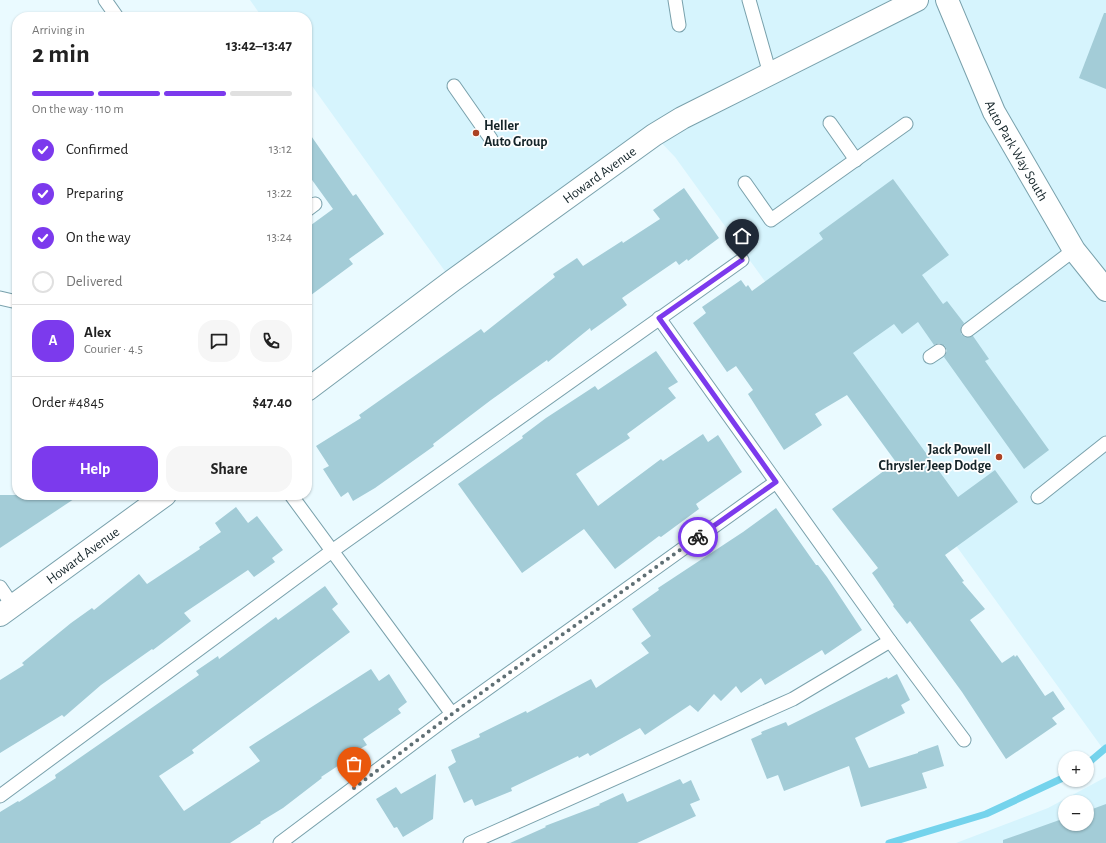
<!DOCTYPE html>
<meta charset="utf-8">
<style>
:root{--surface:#fff;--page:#f6f6f6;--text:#222;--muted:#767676;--line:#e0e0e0;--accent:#7c3aed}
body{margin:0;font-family:"Alegreya Sans",sans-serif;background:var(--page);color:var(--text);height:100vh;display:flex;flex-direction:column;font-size:15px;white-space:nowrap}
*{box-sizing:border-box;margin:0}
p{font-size:13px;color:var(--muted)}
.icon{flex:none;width:22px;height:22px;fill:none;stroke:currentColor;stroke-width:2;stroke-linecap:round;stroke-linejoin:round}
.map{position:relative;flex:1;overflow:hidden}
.details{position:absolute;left:12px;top:12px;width:300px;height:488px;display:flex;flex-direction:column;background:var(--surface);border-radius:16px;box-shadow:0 1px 3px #0004}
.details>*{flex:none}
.tools{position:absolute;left:1058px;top:751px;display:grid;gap:8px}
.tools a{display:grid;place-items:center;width:36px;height:36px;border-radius:50%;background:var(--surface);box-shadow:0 1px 3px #0004;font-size:20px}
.pin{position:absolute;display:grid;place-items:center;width:34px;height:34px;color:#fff;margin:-41px -17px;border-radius:50% 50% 50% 0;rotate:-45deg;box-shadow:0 0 4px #0007}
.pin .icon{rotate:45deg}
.courier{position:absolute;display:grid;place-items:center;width:40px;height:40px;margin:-20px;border:3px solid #7c3aed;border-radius:50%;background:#fff;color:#222;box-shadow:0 1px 5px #0007}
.overview em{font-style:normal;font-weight:700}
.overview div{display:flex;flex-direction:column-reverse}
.overview{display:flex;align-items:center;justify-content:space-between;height:68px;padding:0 20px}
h1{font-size:26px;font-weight:700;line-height:30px}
.bar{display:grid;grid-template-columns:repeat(4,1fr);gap:6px 4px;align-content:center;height:48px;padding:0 20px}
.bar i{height:5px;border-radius:3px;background:var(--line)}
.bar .on{background:var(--accent)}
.bar p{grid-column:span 4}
.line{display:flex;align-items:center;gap:10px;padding:0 20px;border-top:1px solid var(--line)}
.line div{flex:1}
.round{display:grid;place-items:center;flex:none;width:42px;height:42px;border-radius:16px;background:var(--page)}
ol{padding:0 20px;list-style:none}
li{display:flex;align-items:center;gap:12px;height:44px}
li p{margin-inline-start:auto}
li .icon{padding:4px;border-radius:50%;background:var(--accent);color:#fff;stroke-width:4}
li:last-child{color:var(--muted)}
li i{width:22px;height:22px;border:2px solid var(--line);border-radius:50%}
.cta{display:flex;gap:8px;margin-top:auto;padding:8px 20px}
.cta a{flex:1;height:46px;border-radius:16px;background:var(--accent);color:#fff;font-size:16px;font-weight:700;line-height:46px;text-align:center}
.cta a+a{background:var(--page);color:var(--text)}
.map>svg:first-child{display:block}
.built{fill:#d6f4fd;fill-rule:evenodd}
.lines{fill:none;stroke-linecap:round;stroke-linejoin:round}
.stream{stroke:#74d3ec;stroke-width:7}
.building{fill:#a3ccd7}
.service-casing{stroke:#79a1ac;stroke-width:15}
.tertiary-casing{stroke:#79a1ac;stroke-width:24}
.secondary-casing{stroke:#79a1ac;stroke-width:24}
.service{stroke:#fff;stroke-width:13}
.tertiary{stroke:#fff;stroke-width:22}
.secondary{stroke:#fff;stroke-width:22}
.done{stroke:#5f6f74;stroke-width:4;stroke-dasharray:0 7.2}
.route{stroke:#7c3aed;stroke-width:5}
.poi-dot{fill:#ab4224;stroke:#fff;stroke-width:1.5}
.labels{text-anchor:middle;stroke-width:3.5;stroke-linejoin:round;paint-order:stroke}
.poi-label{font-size:14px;font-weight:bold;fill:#142429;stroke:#fff;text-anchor:start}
.street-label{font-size:14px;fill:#142429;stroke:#fff}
</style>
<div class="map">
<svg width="1106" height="843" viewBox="0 0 1106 843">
<rect width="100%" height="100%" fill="#eafaff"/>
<g class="built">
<path d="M250 0H1106V753L675 157 654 135 452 281 307 79V17H262Z"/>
<path d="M1106 777V843H956L1048 808ZM1065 802H1087V824H1065Z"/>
</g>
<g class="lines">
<g class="stream">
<path d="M1087 764 1106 748"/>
<path d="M889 843 986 814 1065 777"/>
</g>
</g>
<g class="building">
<path d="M1104 13H1106V89L1079 78Z"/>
<path d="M307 130 353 196 356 194 384 234 349 259 353 264 307 298V228L333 209 307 173Z"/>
<path d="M893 179 949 255 922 275 943 304 947 301 964 323 961 327V334L965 337 973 336 989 359 985 361 1049 450 1024 469 944 357 947 351 945 346 939 343 934 345 918 322 902 334 894 324 853 353 958 497 995 470 1018 502 945 555 964 581 962 582 985 609 970 620 1002 663 1014 655 1015 657 1017 655 1045 696 1053 691 1065 709 1052 718 1057 724 1006 759 962 692 910 621 907 624 893 606 894 605 872 573 878 568 832 509 896 462 847 395 815 414 822 425 784 450 748 394 753 390 736 366 727 372 693 323 706 313 702 307 741 280 746 287 748 285 752 291 823 239 819 233Z"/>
<path d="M684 188 719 238 688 261 687 259 679 265 676 261 622 298 627 305 616 313 591 331 590 328 548 362 547 360 491 400 433 444 434 446 375 488 353 501 348 492 341 497 323 469 329 466 316 446 361 418 359 415 481 329 484 333 555 277 553 274 577 258 583 266 622 241 623 243 660 219 653 210Z"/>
<path d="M656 351 678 382 668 388 676 398 627 434 630 438 576 474 598 506 661 459 663 461 703 434 708 442 718 435 742 472 696 504 699 509 661 537 659 536 615 569 584 529 522 573 458 484 523 438 522 436 546 418 595 386 598 390Z"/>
<path d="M0 495H80L0 548Z"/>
<path d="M236 507 248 523 257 516 283 550 272 558 275 562 254 577 248 570 184 613 191 621 153 650 152 649 101 685 64 717 62 715 0 753V680L24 665 22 663 71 623 92 608 94 610 139 574 147 584 200 549 199 547 221 532 215 523Z"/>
<path d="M776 508 816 565H818L827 577 862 630 825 655 822 650 765 685 761 678 741 693 736 686 721 701 714 694 698 712 690 705 645 735 640 728 590 756 588 753 579 758 578 756 511 788 512 791 475 806 472 799 464 803 448 767 456 762 451 750 480 737 479 734 526 711 527 713 591 679 596 688 649 653 641 643 651 636 632 609 659 590 658 588 743 532Z"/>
<path d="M325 586 338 604 332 609 350 632 192 750 194 753 159 776 184 811 260 761 249 747 371 669 379 681 389 674 407 702 398 709 401 713 363 739 367 745 358 750 359 752 321 777 322 778 283 808 260 822 261 823 230 843H0V812L18 801 19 802 56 778 55 775 199 675 196 671 218 656 219 659 276 617 278 620Z"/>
<path d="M897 674 910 700 901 705 905 713 855 738 869 768 918 753V752L938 745 944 766 922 773 927 788 861 807 849 766 784 791 778 775 767 779 751 739 762 734 761 732 786 722 788 726 887 677 888 679Z"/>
<path d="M436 774 433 819 403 837 397 827 394 828 376 799 396 787 401 794Z"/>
<path d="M680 779 683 784 691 780 700 800 690 804 696 816 637 843H510L546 827 545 826 600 805 599 804 623 793 627 802Z"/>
<path d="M1106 804V843H1003V840L1065 818V824H1087V811Z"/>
</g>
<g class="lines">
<defs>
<g id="service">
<path d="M105 0 117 17"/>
<path d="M675 0 679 25"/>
<path d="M749 0 770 74"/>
<path d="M454 86 491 139"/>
<path d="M830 123 856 160"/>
<path d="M745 183 771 220 906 124"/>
<path d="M307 210 315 204"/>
<path d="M0 298 17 302"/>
<path d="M659 318 890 641 964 740"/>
<path d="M968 330 1074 250"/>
<path d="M930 357 939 351"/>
<path d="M291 495 452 714"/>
<path d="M1038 497 1106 443"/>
<path d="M0 587 13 606"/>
<path d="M0 796 332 551 742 260"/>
<path d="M280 843 452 714 776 482"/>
<path d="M470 843 793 699 890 641"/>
</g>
<g id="tertiary">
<path id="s1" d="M307 390 452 281 654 135 682 118 917 0"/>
<path id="s2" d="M0 615 165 495"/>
</g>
<g id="secondary">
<path id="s3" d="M947 0 994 112 1074 250 1106 290"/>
</g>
</defs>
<use href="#service" class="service-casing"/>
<use href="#tertiary" class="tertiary-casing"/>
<use href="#secondary" class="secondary-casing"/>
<use href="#service" class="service"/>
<use href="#tertiary" class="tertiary"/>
<use href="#secondary" class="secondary"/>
</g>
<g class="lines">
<path class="done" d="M354 788 452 714 698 537"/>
<path class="route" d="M698 537 776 482 659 318 742 260"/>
</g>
<g class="poi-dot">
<circle cx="476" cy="133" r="4"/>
<circle cx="999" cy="457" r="4"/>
</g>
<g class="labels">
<g class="poi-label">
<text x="484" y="130">Heller<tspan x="484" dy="16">Auto Group</tspan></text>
<text x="991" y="454" text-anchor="end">Jack Powell<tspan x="991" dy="16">Chrysler Jeep Dodge</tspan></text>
</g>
<g class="street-label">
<text dy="5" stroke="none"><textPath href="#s3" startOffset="166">Auto Park Way South</textPath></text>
<text dy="5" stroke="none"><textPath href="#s1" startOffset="363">Howard Avenue</textPath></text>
<text dy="5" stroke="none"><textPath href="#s2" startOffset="102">Howard Avenue</textPath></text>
</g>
</g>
</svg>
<div class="tools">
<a>+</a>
<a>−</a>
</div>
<div class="pin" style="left:354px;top:788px;background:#ea580c"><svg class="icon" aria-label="bag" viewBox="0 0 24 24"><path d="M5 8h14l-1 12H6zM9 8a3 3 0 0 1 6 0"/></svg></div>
<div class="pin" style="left:742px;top:260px;background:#1f2937"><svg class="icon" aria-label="home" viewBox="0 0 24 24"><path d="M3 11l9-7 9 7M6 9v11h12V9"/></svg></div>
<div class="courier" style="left:698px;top:537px"><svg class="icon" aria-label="bike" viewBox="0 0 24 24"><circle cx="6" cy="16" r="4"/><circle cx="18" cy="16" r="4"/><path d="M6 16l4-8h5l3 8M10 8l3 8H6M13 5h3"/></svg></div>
<section class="details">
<div class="overview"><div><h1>2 min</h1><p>Arriving in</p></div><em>13:42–13:47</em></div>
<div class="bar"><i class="on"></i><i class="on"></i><i class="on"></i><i></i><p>On the way · 110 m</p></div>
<ol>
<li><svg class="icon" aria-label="check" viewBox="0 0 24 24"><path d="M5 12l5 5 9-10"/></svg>Confirmed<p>13:12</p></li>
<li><svg class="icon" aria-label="check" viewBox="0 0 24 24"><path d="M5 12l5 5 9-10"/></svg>Preparing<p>13:22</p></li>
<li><svg class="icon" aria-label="check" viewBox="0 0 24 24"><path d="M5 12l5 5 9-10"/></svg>On the way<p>13:24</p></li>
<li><i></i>Delivered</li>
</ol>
<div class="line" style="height:72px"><b class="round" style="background:var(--accent);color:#fff">A</b><div><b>Alex</b><p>Courier · 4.5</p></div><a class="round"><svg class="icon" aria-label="chat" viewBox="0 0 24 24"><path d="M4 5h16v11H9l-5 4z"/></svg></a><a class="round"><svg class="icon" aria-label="phone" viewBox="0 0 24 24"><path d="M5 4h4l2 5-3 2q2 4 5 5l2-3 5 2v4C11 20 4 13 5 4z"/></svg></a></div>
<div class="line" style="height:52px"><div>Order #4845</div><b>$47.40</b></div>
<div class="cta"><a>Help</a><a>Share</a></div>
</section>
</div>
